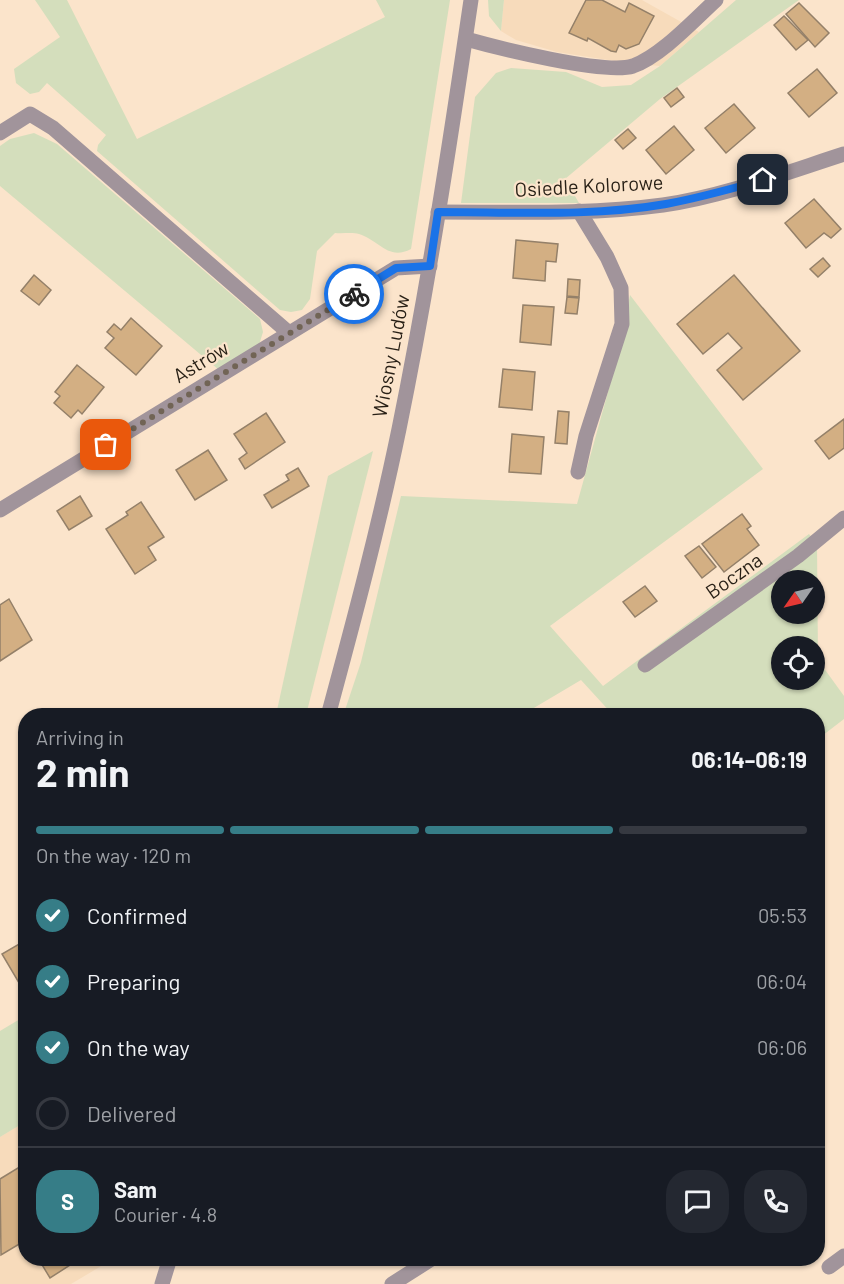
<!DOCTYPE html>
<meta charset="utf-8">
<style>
:root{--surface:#171b24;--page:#242831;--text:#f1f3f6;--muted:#9ea1a6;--line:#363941;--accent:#367d87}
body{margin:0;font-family:Barlow,sans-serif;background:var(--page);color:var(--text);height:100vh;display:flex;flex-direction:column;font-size:22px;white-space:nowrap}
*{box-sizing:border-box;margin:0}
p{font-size:20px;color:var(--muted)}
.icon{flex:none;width:33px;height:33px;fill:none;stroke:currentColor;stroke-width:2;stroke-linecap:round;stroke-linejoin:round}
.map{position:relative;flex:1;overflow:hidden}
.panel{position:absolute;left:18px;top:708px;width:807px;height:558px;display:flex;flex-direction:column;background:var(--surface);border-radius:24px;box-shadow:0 2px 4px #0004}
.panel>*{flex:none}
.needle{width:39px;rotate:236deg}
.controls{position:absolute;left:771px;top:570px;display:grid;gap:12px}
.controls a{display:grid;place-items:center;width:54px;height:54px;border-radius:50%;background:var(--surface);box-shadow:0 2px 4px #0004;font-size:30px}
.pin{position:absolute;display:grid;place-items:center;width:51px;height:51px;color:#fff;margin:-26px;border-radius:12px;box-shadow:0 3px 9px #0006}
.courier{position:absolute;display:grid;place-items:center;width:60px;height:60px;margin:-30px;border:4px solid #1a73e8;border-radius:50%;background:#fff;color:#222;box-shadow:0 2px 8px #0007}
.headline em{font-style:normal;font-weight:700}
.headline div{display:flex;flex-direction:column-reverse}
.headline{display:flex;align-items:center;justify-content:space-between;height:102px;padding:0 18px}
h1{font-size:39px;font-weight:700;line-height:45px}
.bar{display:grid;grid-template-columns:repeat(4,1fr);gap:9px 6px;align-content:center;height:72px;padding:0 18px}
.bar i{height:8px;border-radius:4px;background:var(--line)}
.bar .on{background:var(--accent)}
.bar p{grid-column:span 4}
.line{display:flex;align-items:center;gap:15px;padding:0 18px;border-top:2px solid var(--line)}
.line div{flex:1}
.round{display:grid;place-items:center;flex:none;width:63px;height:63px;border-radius:24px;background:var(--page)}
ol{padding:0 18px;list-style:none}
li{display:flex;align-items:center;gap:18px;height:66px}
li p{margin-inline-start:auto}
li .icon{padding:6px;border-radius:50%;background:var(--accent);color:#fff;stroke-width:4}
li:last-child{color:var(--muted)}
li i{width:33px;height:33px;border:3px solid var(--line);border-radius:50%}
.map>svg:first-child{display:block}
.built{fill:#f7dbbb}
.green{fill:#d4debc;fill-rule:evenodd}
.building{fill:#d3af83;stroke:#948069;stroke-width:1.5}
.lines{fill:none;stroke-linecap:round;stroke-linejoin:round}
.minor{stroke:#a1949b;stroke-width:15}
.done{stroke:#716455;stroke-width:6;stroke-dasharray:0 10.8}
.route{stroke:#1a73e8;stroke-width:8}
.labels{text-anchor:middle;stroke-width:4.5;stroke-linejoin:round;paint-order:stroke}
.street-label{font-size:20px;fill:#271f15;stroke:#fbe4cb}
</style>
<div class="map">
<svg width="844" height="1284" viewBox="0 0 844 1284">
<rect width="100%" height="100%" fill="#fbe4cb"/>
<g class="built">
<path d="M504 0H642L699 32 660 66 627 63 557 52 516 40 501 31Z"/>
<path d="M25 1122 26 1258 113 1259 71 1284H0V1137Z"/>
</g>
<g class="green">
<path d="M35 0H67L137 139 385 17 376 0H450L411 249C388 261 379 240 359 234 352 232 342 234 335 233L317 251 310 299 302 310 291 312 280 310 97 151 98 145 106 135 47 83 39 92 30 94 16 83 14 69 60 37Z"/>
<path d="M488 0H504L501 31 489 16Z"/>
<path d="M736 0H799L660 99 565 179 579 203H461L475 97 496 73 511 68 566 72 602 87 631 85 660 66Z"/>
<path d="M34 133 57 144 260 319 263 332 259 345 219 370 0 186V146L10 139Z"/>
<path d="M630 295 763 469 550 626 603 686 809 534 817 544 818 660 844 696V719L818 739V716L613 715 581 680 522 715 343 716 361 662 401 496 577 504 619 352ZM782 580H814V614H782ZM782 646H814V680H782Z"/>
<path d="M373 451 306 715H276L328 476Z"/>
<path d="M25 1016V1122L0 1137V1031Z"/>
</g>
<g class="building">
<path d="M586 0H602L625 12 629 3 654 16 639 44 626 49 619 45 616 52 611 51 588 38 587 41 569 33Z"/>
<path d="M799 3 829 33 815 47 786 14Z"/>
<path d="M784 16 808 40 796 50 774 25Z"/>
<path d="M817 69 837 93 809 117 788 93Z"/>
<path d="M677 88 684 97 671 107 664 98Z"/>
<path d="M734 104 755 128 726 153 705 128Z"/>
<path d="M674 126 694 150 666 174 646 150Z"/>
<path d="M628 129 636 138 623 149 615 140Z"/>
<path d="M814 199 841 229 831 238 824 233 806 248 785 223Z"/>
<path d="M516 240 558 244 556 262 546 261 545 281 513 278Z"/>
<path d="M823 258 830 266 818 277 810 269Z"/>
<path d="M34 275 51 290 39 305 21 291Z"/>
<path d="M734 275 800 351 743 400 717 370 742 348 728 333 703 354 677 324Z"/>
<path d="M568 279 580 280 579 297 567 296Z"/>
<path d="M567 297 579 298 577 314 565 313Z"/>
<path d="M523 305 554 307 551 345 520 342Z"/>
<path d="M131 318 162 346 136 375 105 348 114 338 107 332 114 324 121 330Z"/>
<path d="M77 365 104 387 82 414 78 410 71 418 54 403 60 396 55 392Z"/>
<path d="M503 369 535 372 532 410 499 407Z"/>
<path d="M558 411 569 412 567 444 555 443Z"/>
<path d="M266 413 285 442 245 469 239 459 247 453 234 434Z"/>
<path d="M844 419V448L829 459 815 441Z"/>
<path d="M512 434 544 437 541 474 509 472Z"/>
<path d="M208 450 227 480 195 500 176 470Z"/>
<path d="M298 468 309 486 272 508 264 495 289 480 286 475Z"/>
<path d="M80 496 92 516 69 530 57 511Z"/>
<path d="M141 502 164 537 148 547 156 560 135 574 106 529 128 515 126 512Z"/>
<path d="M742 514 751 526 747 529 759 545 724 572 702 544Z"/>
<path d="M699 546 716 567 702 578 685 556Z"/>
<path d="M645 586 657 601 635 617 623 602Z"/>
<path d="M9 599 32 640 0 661V605Z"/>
<path d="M26 940V993H25L2 954Z"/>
<path d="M26 1163V1240L1 1255 0 1179Z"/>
<path d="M38 1258H81L50 1278Z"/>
</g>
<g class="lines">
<g class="minor">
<path d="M466 39C498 48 605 75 633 66 661 56 694 20 716 0"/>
<path d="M0 133 30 114 53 128 289 333"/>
<path d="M438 212C513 212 589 215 663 205 724 196 785 173 844 154"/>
<path d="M578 472 586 436 622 324 621 288 607 257 579 211"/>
<path d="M0 510 396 268 430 266"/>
<path d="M645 665 798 556 844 518"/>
<path d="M328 716C354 620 379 526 399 429 428 287 450 143 471 0"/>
<path d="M829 1267 844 1256"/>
<path d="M162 1284 170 1258"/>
<path d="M392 1284 433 1258"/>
</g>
</g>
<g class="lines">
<path class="done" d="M106 445 354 294"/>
<path class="route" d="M354 294 396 268 430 266 438 212C513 212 592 217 666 204 699 198 731 189 763 180"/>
</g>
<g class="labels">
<g class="street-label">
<text transform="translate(589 186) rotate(-3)" y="7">Osiedle Kolorowe</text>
<text transform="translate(391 356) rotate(-79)" y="7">Wiosny Ludów</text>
<text transform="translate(201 362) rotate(-31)" y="7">Astrów</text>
<text transform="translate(734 576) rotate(-35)" y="7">Boczna</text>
</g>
</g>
</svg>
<div class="controls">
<a><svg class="needle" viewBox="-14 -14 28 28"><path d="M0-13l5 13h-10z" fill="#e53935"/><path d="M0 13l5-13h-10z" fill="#9ea1a6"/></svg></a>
<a><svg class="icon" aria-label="locate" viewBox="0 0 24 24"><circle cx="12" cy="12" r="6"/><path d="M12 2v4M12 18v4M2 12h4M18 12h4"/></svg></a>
</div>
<div class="pin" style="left:106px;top:445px;background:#ea580c"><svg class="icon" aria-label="bag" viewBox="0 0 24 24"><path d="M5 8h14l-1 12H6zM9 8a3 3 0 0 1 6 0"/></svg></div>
<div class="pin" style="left:763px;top:180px;background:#1f2937"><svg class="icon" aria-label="home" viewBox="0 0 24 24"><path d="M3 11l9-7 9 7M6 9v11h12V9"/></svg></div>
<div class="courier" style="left:354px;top:294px"><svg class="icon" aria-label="bike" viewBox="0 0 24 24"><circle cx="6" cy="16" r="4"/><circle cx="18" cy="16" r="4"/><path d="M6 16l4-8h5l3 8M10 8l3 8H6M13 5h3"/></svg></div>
<section class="panel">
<div class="headline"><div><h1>2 min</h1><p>Arriving in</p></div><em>06:14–06:19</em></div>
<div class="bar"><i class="on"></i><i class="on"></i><i class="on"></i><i></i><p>On the way · 120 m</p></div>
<ol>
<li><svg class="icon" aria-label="check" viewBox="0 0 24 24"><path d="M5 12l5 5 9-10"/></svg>Confirmed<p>05:53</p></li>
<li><svg class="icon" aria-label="check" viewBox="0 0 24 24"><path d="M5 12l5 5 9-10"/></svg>Preparing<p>06:04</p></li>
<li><svg class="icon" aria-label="check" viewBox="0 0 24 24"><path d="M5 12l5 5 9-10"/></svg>On the way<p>06:06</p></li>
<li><i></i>Delivered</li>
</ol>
<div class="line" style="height:108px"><b class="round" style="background:var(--accent);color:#fff">S</b><div><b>Sam</b><p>Courier · 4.8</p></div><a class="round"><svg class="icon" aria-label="chat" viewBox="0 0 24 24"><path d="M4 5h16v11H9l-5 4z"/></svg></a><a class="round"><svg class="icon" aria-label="phone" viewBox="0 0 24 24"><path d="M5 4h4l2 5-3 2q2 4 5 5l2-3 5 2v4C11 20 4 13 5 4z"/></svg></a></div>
</section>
</div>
